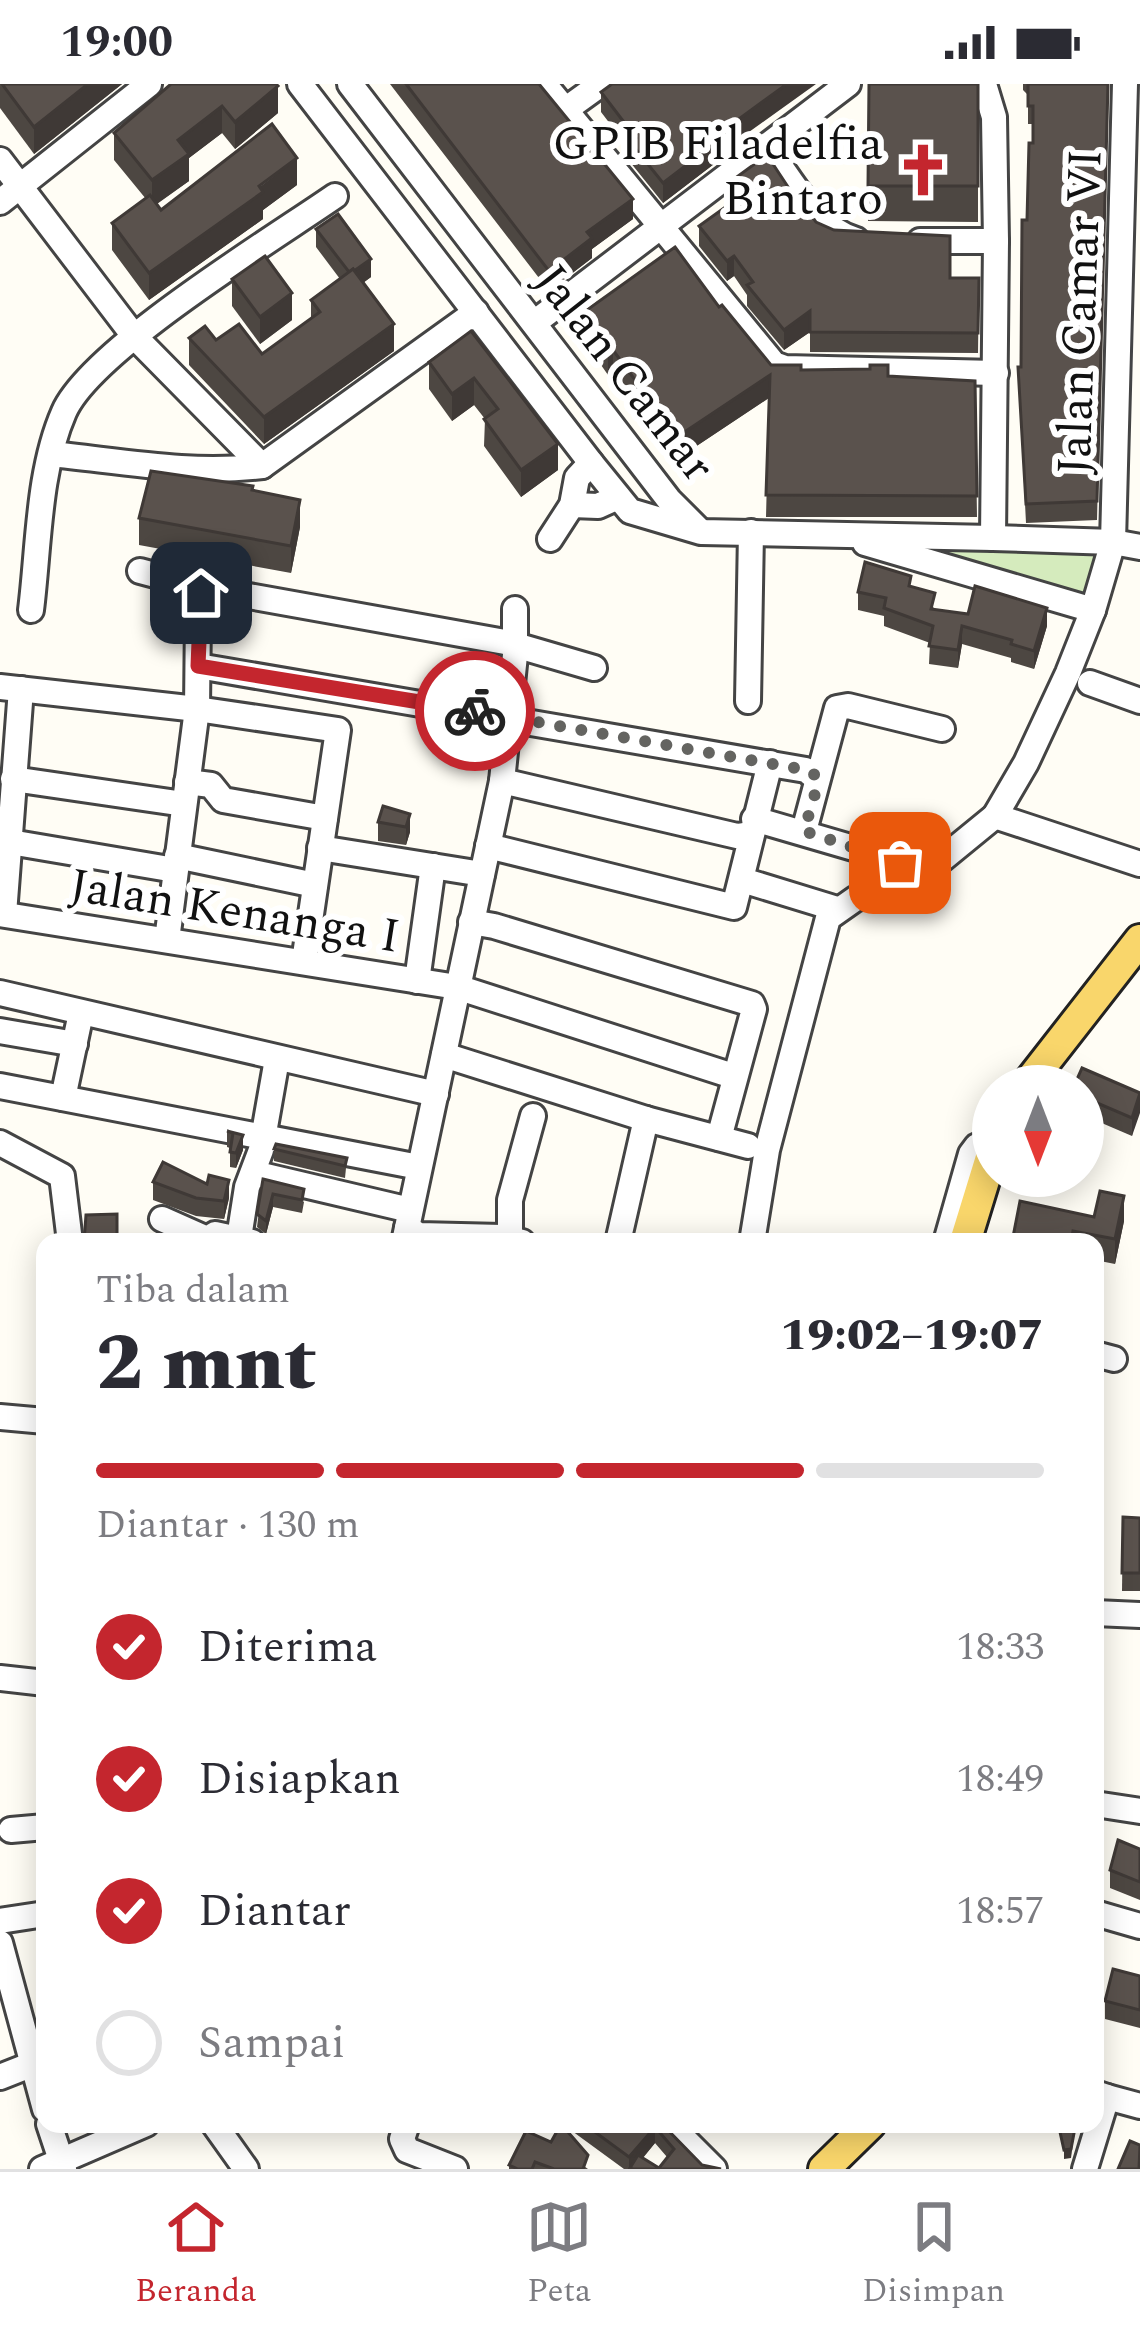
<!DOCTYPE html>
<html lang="id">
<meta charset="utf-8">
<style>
:root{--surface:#fff;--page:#f7f7f7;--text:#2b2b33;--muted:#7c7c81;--line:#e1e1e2;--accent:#c4262e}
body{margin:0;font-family:Spectral,serif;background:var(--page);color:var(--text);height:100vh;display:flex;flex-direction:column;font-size:45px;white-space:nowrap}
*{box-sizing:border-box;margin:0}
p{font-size:39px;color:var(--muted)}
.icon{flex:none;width:66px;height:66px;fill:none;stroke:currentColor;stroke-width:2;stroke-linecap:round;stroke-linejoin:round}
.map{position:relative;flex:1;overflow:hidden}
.drawer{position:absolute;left:36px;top:1149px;width:1068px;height:900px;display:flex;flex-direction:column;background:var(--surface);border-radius:24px;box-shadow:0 6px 30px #0003}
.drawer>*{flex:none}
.needle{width:78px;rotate:180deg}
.fabs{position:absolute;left:972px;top:981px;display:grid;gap:24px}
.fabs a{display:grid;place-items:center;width:132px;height:132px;border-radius:50%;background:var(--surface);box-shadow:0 6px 30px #0003;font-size:60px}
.pin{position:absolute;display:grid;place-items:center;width:102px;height:102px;color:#fff;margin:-51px;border-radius:24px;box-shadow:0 6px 18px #0006}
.courier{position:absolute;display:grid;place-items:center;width:120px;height:120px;margin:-60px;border:9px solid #c4262e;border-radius:50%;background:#fff;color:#222;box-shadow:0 3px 15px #0007}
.summary em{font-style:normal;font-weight:800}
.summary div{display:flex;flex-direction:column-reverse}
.summary{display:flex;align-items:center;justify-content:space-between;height:204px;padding:0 60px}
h1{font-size:78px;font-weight:800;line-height:90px}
.bar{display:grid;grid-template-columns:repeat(4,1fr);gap:18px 12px;align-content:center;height:144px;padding:0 60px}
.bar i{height:15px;border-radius:9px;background:var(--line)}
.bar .active{background:var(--accent)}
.bar p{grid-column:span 4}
ol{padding:0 60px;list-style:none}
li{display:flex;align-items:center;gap:36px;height:132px}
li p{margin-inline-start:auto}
li .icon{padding:12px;border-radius:50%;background:var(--accent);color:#fff;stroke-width:4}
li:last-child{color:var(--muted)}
li i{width:66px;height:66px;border:6px solid var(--line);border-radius:50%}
.status{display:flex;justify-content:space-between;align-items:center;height:84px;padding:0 60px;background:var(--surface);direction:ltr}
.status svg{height:33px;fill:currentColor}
.tab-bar{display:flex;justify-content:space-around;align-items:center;height:168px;border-top:3px solid var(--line);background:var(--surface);font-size:33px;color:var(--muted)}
.tab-bar a{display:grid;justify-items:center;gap:6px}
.tab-bar .active{color:var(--accent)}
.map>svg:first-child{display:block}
.green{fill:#d5ebbd}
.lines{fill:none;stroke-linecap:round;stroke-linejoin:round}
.minor-casing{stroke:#444;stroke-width:30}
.major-casing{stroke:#222;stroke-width:36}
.minor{stroke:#fff;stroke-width:24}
.major{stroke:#f9d66b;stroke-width:30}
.wall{fill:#4d4742;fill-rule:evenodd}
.shaded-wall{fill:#3f3936}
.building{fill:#5a524d;stroke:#3f3936;stroke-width:3}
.done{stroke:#646461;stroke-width:12;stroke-dasharray:0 21.6}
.route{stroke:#c4262e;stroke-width:15}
.labels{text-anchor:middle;stroke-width:12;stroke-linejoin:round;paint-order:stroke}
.poi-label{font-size:48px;fill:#111;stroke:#fff;text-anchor:end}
.street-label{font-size:48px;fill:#111;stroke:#fff}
</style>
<div class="status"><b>19:00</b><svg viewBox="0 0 49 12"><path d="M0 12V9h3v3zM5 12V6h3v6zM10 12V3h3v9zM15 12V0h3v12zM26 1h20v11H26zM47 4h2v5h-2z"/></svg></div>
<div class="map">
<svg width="1140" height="2085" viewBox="0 0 1140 2085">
<rect width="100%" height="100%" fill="#fffdf5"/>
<path class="green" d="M835 450 1112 459 1091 521Z"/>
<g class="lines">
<defs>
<g id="minor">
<path d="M300 0 591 379 630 427 701 448 993 454 1113 458 1140 463"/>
<path d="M350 0 669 416 699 446"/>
<path d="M544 0 774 280 785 284 996 289"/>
<path d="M984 0 994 33 996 157 993 454"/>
<path d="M565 26 601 0"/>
<path d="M766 63C792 95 814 144 856 156"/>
<path d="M0 76 134 252 262 382"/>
<path d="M0 118 149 0"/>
<path d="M920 157H996"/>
<path d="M534 239 848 0"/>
<path d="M51 370C121 377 192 391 262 382L476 228"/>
<path d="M572 421 598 422 618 413"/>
<path d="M550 455 572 421 577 394 591 379"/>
<path d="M865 459 1093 526"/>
<path d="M140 487 204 504 505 558 594 584"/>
<path d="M31 526C39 462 38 387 64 328 91 266 273 155 335 112"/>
<path d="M198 582 806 686 816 694"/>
<path d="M1090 599 1140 617"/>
<path d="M0 603 197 625 338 646 304 878"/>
<path d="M748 617 751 448"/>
<path d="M13 695 184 720"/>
<path d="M502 697 737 752 750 750"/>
<path d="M187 698 211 701 223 716 325 734"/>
<path d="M995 732 1140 780"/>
<path d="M754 735 929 786"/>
<path d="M804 747 837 624 848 622 942 645"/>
<path d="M10 758 175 786"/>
<path d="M488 762 734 823 770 679"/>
<path d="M320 764 482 790"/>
<path d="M177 772 315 801"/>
<path d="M752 799 837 825"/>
<path d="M0 830 457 903 733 992"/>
<path d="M4 830 21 605"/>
<path d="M471 838 494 842 752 920 754 925 719 1054"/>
<path d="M167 856 197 625 198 529 204 504"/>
<path d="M417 897 433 782"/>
<path d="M0 909 436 1010"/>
<path d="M0 947 75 960"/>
<path d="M444 971 646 1035 748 1062"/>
<path d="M0 1002 419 1083"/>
<path d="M63 1014 81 929"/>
<path d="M0 1059 62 1092 70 1158"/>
<path d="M253 1089 410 1126"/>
<path d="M162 1135 207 1155"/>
<path d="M407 1144 419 1151 502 1153 522 1158"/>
<path d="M239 1154 247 1103 261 1066 277 975"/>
<path d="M510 1154V1116L533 1032"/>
<path d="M205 1158 215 1150 252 1158"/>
<path d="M404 1158 502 697 515 571V525"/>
<path d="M618 1158 646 1035"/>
<path d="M752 1158 767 1066 828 834 855 815 929 786 995 732 1026 679 1068 589 1093 526 1113 458 1125 0"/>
<path d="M946 1158 971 1070 977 1062 993 1057"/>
<path d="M1095 1270 1114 1275"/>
<path d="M0 1333 45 1337"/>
<path d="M1095 1529 1140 1531"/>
<path d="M0 1594 45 1599"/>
<path d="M1095 1720 1140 1727"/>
<path d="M11 1746 45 1743"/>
<path d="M1095 1829 1140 1842"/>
<path d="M0 1837 45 1830"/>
<path d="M0 1859 45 2025"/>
<path d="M0 1993 43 1976"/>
<path d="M1107 2013 1140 2022"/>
<path d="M49 2040 64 2085"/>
<path d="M214 2040 246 2085"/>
<path d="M407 2040 402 2055 407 2066 455 2085"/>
<path d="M669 2040 714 2085"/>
<path d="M42 2085 146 2040"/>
<path d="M1085 2085 1107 2013 1095 2009"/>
</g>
<g id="major">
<path d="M1026 1002 1140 856"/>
<path d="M965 1158 993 1067"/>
<path d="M824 2085 870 2040"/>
</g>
</defs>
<use href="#minor" class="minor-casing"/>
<use href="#major" class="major-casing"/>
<use href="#minor" class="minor"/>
<use href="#major" class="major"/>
</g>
<g class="wall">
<path d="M0 0H122L34 70 0 24Z"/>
<path d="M171 0 278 29 235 65 222 49 189 74V97L157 120 161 126 297 101 263 126V135L149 216 112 166V139L146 115 114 76V49Z"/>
<path d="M390 0H539L633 135 592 165V174L549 207Z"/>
<path d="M869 0H978V138L868 137Z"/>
<path d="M1023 0H1108L1097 436 1026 439 1018 283H1021L1033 40H1028V11L1023 6Z"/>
<path d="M601 8 735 58V64L663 119 630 78V66L601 28Z"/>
<path d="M734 95 798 118 816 138 834 146 950 194H979L978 269 810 268V248L784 266 747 222V211L734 192 727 197 699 162V142L735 116Z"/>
<path d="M316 145 371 193 363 199 394 267 264 360 189 281V254L216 256 262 270 311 234V216L340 195 316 163Z"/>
<path d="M232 195 292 236 260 260 232 222Z"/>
<path d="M719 223 771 281 801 286 975 297 977 433H766L769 314 677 375 613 287 608 291 592 268V260L584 250V228Z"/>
<path d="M471 247 558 386 521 413 484 362 485 335 474 321 452 337 429 305V278Z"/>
<path d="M253 407 300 443 291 489 139 461V434Z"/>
<path d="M911 502 935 525 1047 542 1034 585 1011 578V574L962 560 958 584 929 580 930 559 884 542V532L858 526V508Z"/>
<path d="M410 730V748L406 761 378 757V738Z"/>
<path d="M1083 1002 1140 1009 1132 1052 1083 1031Z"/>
<path d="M227 1047 243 1051V1066L236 1084 230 1083V1064L227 1063Z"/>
<path d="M274 1065 347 1074 345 1094 274 1077Z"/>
<path d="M263 1095 304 1118 302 1129 273 1123 266 1150 257 1143Z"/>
<path d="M153 1098 229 1114 224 1135 196 1132 153 1116Z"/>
<path d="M1094 1133 1124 1137 1115 1180 1095 1176V1158H1012Z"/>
<path d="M1123 1433 1140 1434V1507H1122Z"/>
<path d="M1140 1765V1816L1110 1804V1786Z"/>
<path d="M1140 1892V1944L1105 1935V1917Z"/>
<path d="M572 2040H662L702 2081 721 2085H624L572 2047ZM655 2059 667 2073 659 2084 643 2074Z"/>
<path d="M802 2040H821L813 2049Z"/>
<path d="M925 2040H944L942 2045Z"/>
<path d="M953 2040H979L976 2048Z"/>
<path d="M551 2058 588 2085H509V2081Z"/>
</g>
<g class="shaded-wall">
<path d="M88 0H122L34 70V43Z"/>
<path d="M787 0H816L735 58V64L663 119V99L732 40Z"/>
<path d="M278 2V29L235 65V38Z"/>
<path d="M222 22V49L189 74V97L152 123V96L178 56Z"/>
<path d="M297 74V101L263 126V135L149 216V189Z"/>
<path d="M633 115V135L592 165V174L549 207V187L587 148Z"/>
<path d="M734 172V192L727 197V177Z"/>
<path d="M371 175V193L350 208V190Z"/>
<path d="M292 209V236L260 260V233Z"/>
<path d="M810 227V248L784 266V246Z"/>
<path d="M394 240V267L264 360V333Z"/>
<path d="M613 266V287L608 291V269Z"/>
<path d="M770 291V313L677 375V353Z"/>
<path d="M474 294V321L452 337V310Z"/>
<path d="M558 360V386L521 413V386Z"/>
<path d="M300 416V443L291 489V462Z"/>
<path d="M1047 524V542L1034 585V567Z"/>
<path d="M962 542V560L958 584V566Z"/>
<path d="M410 730V748L406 761V743Z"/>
<path d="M1140 1011V1029L1132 1052V1034Z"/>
<path d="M243 1051V1066L236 1084V1069Z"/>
<path d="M229 1096V1114L224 1135V1117Z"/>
<path d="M273 1110V1123L266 1150V1137Z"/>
<path d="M1124 1112V1137L1115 1180V1155Z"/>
<path d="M655 2043V2059L633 2085H629V2073Z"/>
<path d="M1075 2044 1071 2074 1064 2075V2066Z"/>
</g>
<g class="building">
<path d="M2 0H88L34 43Z"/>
<path d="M171 0H276L278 2 235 38 222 22 178 56 189 70 152 96 114 49Z"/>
<path d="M406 0H539L633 115 587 148 592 154 549 187Z"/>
<path d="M612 0H787L732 40 735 44 663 99 630 58 636 54 601 8Z"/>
<path d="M869 0H978V102H868Z"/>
<path d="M1028 0H1108L1097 417 1026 420 1018 283H1021L1022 136H1027L1029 59H1033V22H1028Z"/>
<path d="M272 40 297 74 259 102 263 108 149 189 112 139 150 111 161 126Z"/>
<path d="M767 71 798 118 801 116 816 138 834 146 950 152V194H979L978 249 810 248V227L784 246 747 201 753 198 734 172 727 177 699 142 745 109 734 95Z"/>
<path d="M338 130 371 175 354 187 353 185 349 188 316 145Z"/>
<path d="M675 163 719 223 722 221 771 281H801V286L870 285V281H888V292L975 297 977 412 766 411 770 291 677 353 613 266 608 269 592 246 595 244 584 228Z"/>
<path d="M265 172 292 209 260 233 232 195Z"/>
<path d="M353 185 394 240 264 333 189 254 205 242 216 256 239 240 262 270 320 228 311 216Z"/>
<path d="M471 247 558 360 521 386 484 335 498 325 474 294 452 310 429 278Z"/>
<path d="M151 387 253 402 252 406 300 416 291 462 139 434Z"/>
<path d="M865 478 911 492 909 502 935 509 931 525 968 530 975 502 1047 524 1034 567 1011 560 1012 556 962 542 958 566 929 562 933 542 884 524 886 514 858 508Z"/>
<path d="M383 722 410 730 406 743 378 738Z"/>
<path d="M1082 984 1140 1009 1132 1034 1083 1013V1002H1074Z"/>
<path d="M227 1047 243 1051 236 1069 230 1068 233 1049Z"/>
<path d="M276 1060 347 1074 345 1082 274 1065Z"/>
<path d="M163 1078 207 1100 209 1091 229 1096 224 1117 196 1114 153 1098Z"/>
<path d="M263 1095 304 1105 302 1116 273 1110 266 1137 257 1130Z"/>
<path d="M1100 1107 1124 1112 1115 1155 1073 1147 1071 1158H1012L1020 1117 1094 1133Z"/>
<path d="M117 1130V1158H84L86 1131Z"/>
<path d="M546 1151 584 1158H545Z"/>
<path d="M1123 1433 1140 1434V1489H1122Z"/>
<path d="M1118 1756 1140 1765V1798L1110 1786Z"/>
<path d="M1113 1885 1140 1892V1926L1105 1917Z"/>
<path d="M561 2040 588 2071 583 2085H554L535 2078 532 2085H518L509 2081 526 2047 551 2058Z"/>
<path d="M584 2040H662L702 2081 721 2085H633L630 2084 638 2071 659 2084 674 2065 655 2043 629 2073Z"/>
<path d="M1075 2044 1071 2065 1064 2066 1060 2048Z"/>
<path d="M1130 2057 1140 2061 1139 2085H1118Z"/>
</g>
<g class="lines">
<path class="done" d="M475 627 806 686 814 690 817 703 804 747 900 779"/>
<path class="route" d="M201 509 198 582 475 627"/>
</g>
<defs>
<symbol id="church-bare" viewBox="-9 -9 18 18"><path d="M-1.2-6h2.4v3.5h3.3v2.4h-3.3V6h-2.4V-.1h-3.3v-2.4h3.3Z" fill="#c4262e" stroke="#fff" stroke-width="2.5" paint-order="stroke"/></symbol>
</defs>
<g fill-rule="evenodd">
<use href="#church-bare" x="885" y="48" width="76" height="76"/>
</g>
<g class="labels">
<g class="poi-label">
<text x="883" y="75">GPIB Filadelfia<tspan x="883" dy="55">Bintaro</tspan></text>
</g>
<g class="street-label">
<text transform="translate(1078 228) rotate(-88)" y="17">Jalan Camar VI</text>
<text transform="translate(626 288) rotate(52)" y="17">Jalan Camar</text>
<text transform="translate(235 825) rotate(9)" y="17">Jalan Kenanga I</text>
</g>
</g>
</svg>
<div class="fabs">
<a><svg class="needle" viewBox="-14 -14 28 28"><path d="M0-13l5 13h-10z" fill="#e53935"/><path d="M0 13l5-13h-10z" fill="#7c7c81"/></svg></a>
</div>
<div class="pin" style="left:900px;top:779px;background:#ea580c"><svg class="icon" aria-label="bag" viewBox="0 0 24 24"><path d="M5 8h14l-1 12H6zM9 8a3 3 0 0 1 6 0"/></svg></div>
<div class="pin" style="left:201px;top:509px;background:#1f2937"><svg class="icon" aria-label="home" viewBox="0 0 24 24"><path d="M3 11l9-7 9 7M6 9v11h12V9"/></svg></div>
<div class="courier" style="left:475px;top:627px"><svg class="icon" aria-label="bike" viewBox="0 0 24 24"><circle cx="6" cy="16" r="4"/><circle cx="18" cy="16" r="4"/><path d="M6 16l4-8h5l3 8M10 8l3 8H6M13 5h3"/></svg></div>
<section class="drawer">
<div class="summary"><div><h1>2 mnt</h1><p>Tiba dalam</p></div><em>19:02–19:07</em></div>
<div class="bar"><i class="active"></i><i class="active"></i><i class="active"></i><i></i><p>Diantar · 130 m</p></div>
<ol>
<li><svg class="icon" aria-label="check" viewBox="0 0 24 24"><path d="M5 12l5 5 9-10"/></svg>Diterima<p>18:33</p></li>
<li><svg class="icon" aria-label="check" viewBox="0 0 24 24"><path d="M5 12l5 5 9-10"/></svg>Disiapkan<p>18:49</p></li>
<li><svg class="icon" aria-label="check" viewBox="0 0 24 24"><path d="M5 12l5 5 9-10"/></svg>Diantar<p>18:57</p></li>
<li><i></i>Sampai</li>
</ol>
</section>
</div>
<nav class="tab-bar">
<a class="active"><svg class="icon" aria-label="home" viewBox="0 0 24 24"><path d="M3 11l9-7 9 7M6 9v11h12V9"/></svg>Beranda</a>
<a><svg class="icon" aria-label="map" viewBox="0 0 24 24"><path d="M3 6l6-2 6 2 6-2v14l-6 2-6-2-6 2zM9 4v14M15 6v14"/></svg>Peta</a>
<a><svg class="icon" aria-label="saved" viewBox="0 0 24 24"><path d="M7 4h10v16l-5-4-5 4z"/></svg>Disimpan</a>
</nav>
